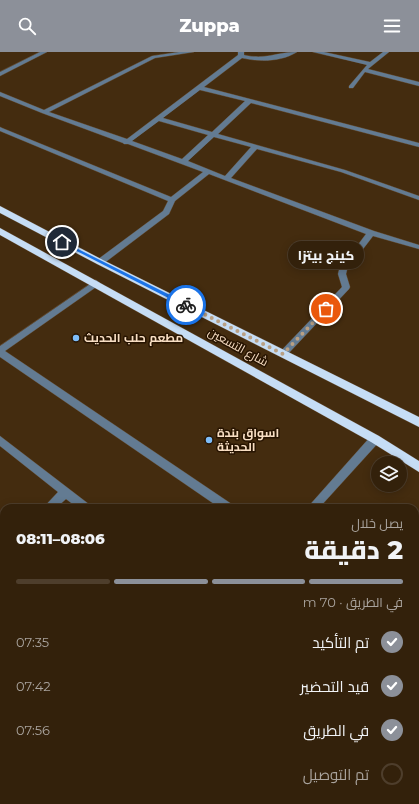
<!DOCTYPE html>
<html lang="ar">
<meta charset="utf-8">
<style>
:root{--surface:#33210b;--page:#3e2e19;--text:#f1f3f6;--muted:#a9a39d;--line:#4e3e2c;--accent:#8c9099}
body{margin:0;font-family:Montserrat,Cairo,sans-serif;background:var(--page);color:var(--text);direction:rtl;height:100vh;display:flex;flex-direction:column;font-size:15px;white-space:nowrap}
*{box-sizing:border-box;margin:0}
p{font-size:13px;color:var(--muted)}
.icon{flex:none;width:22px;height:22px;fill:none;stroke:currentColor;stroke-width:2;stroke-linecap:round;stroke-linejoin:round}
.map{position:relative;flex:1;overflow:hidden;direction:ltr}
.drawer{position:absolute;left:0px;top:452px;width:419px;height:300px;display:flex;flex-direction:column;background:var(--surface);border-radius:12px 12px 0 0;box-shadow:0 2px 10px #0003,0 0 0 1px var(--line);direction:rtl}
.drawer>*{flex:none}
.fabs{position:absolute;left:371px;top:404px;display:grid;gap:8px}
.fabs a{display:grid;place-items:center;width:36px;height:36px;border-radius:50%;background:var(--surface);box-shadow:0 2px 10px #0003,0 0 0 1px var(--line);font-size:20px}
.pin{position:absolute;display:grid;place-items:center;width:34px;height:34px;color:#fff;margin:-17px;border:2px solid #fff;border-radius:50%;box-shadow:0 1px 4px #0007}
.courier{position:absolute;display:grid;place-items:center;width:40px;height:40px;margin:-20px;border:3px solid #1a73e8;border-radius:50%;background:#fff;color:#222;box-shadow:0 1px 5px #0007}
.bubble{position:absolute;height:28px;border-radius:14px;background:var(--surface);box-shadow:0 2px 10px #0003,0 0 0 1px var(--line);font-size:13px;font-weight:800;line-height:28px;text-align:center;direction:rtl}
.overview em{font-style:normal;font-weight:800}
.overview div{display:flex;flex-direction:column-reverse}
.overview{display:flex;align-items:center;justify-content:space-between;height:68px;padding:0 16px}
h1{font-size:26px;font-weight:800;line-height:30px}
.bar{display:grid;grid-template-columns:repeat(4,1fr);gap:6px 4px;align-content:center;height:48px;padding:0 16px}
.bar i{height:5px;border-radius:3px;background:var(--line)}
.bar .selected{background:var(--accent)}
.bar p{grid-column:span 4}
ol{padding:0 16px;list-style:none}
li{display:flex;align-items:center;gap:12px;height:44px}
li p{margin-inline-start:auto}
li .icon{padding:4px;border-radius:50%;background:var(--accent);color:#fff;stroke-width:4}
li:last-child{color:var(--muted)}
li i{width:22px;height:22px;border:2px solid var(--line);border-radius:50%}
header{display:flex;justify-content:space-between;align-items:center;height:52px;padding:0 16px;background:var(--accent);color:#fff;font-size:18px;font-weight:800}
.map>svg:first-child{display:block}
.lines{fill:none;stroke-linecap:round;stroke-linejoin:round}
.minor-casing{stroke:#61482c;stroke-width:1}
.highway-casing{stroke:#61482c;stroke-width:1}
.minor{fill:#637b92;fill-rule:evenodd}
.highway{fill:#c6ddf5;fill-rule:evenodd}
.route{fill:#1a73e8}
.done{stroke:#b9a084;stroke-width:4;stroke-dasharray:0 7.2}
.poi-dot{fill:#7ebdf9;stroke:#271401;stroke-width:1.5}
.labels{text-anchor:middle;stroke-width:3;stroke-linejoin:round;paint-order:stroke}
.poi-label{font-size:12px;font-weight:bold;fill:#f8dec3;stroke:#271401;text-anchor:start}
.street-label{font-size:12px;fill:#f8dec3;stroke:#271401}
</style>
<header><svg class="icon" aria-label="menu" viewBox="0 0 24 24"><path d="M4 6h16M4 12h16M4 18h16"/></svg>Zuppa<svg class="icon" aria-label="search" viewBox="0 0 24 24"><circle cx="10" cy="10" r="6"/><path d="M15 15l6 6"/></svg></header>
<div class="map">
<svg width="419" height="752" viewBox="0 0 419 752">
<rect width="100%" height="100%" fill="#442c0f"/>
<g class="lines">
<defs>
<g id="minor">
<path d="M40 0H47L0 24V20Z"/>
<path d="M179 0H194L155 6 49 60 127 87 238 3V0H244V3C266 8 276 0 297 0 281 10 259 10 242 6L204 35 419 91V95L251 51 218 82 345 118 419 144V148L341 120 257 97 231 126 374 179 419 193V197L373 184 347 218 346 222 350 235 349 237 286 304H280L278 302 342 235 338 222 339 218 366 182 209 122 175 149 169 162 103 212H97V208L163 159 168 149 0 79V75L2 76 171 145 203 120 128 92H124L123 91 42 61 0 44V40L44 58 152 4ZM200 38 245 49 212 80 163 66ZM159 69 208 83 182 107 132 89ZM214 85 251 95 225 124 188 109Z"/>
<path d="M313 0H324L370 10 383 0H389L368 17 419 30V34L365 20 353 36H349V34L367 13Z"/>
<path d="M96 228 100 231 99 233 5 299 233 453 234 456H220L0 305V294Z"/>
<path d="M375 383 379 384 380 387 379 390 319 456H307L371 384Z"/>
<path d="M0 384 90 453 91 456H78L66 447 56 456H43L58 440 0 394Z"/>
<path d="M4 489V501L0 502V490Z"/>
<path d="M415 587 419 588V602L415 601Z"/>
<path d="M4 667V683L0 685V669Z"/>
<path d="M415 710 419 712V727L415 725Z"/>
<path d="M212 748H230L231 752H213Z"/>
<path d="M359 748H374L373 752H358Z"/>
</g>
<g id="highway">
<path d="M0 154 103 208 419 365V375L97 212 0 161Z"/>
<path d="M0 176 379 384 419 409V420L371 390 0 183Z"/>
</g>
</defs>
<use href="#minor" class="minor-casing"/>
<use href="#highway" class="highway-casing"/>
<use href="#minor" class="minor"/>
<use href="#highway" class="highway"/>
</g>
<path class="route" d="M62 189 188 252 189 253 184 254 61 191Z"/>
<g class="lines">
<path class="done" d="M186 253 283 302 326 257"/>
</g>
<g class="poi-dot">
<circle cx="76" cy="286" r="4"/>
<circle cx="209" cy="388" r="4"/>
</g>
<g class="labels">
<g class="poi-label">
<text x="84" y="290">مطعم حلب الحديث</text>
<text x="217" y="385">اسواق بندة<tspan x="217" dy="14">الحديثة</tspan></text>
</g>
<g class="street-label">
<text transform="translate(238 295) rotate(29)" y="4">شارع التسعين</text>
</g>
</g>
</svg>
<div class="fabs">
<a><svg class="icon" aria-label="layers" viewBox="0 0 24 24"><path d="M12 4l9 5-9 5-9-5zM3 14l9 5 9-5"/></svg></a>
</div>
<div class="pin" style="left:326px;top:257px;background:#ea580c"><svg class="icon" aria-label="bag" viewBox="0 0 24 24"><path d="M5 8h14l-1 12H6zM9 8a3 3 0 0 1 6 0"/></svg></div>
<div class="pin" style="left:62px;top:190px;background:#1f2937"><svg class="icon" aria-label="home" viewBox="0 0 24 24"><path d="M3 11l9-7 9 7M6 9v11h12V9"/></svg></div>
<div class="courier" style="left:186px;top:253px"><svg class="icon" aria-label="bike" viewBox="0 0 24 24"><circle cx="6" cy="16" r="4"/><circle cx="18" cy="16" r="4"/><path d="M6 16l4-8h5l3 8M10 8l3 8H6M13 5h3"/></svg></div>
<div class="bubble" style="left:288px;top:189px;width:76px">كينج بيتزا</div>
<section class="drawer">
<div class="overview"><div><h1>2 دقيقة</h1><p>يصل خلال</p></div><em>08:06–08:11</em></div>
<div class="bar"><i class="selected"></i><i class="selected"></i><i class="selected"></i><i></i><p>في الطريق · 70 m</p></div>
<ol>
<li><svg class="icon" aria-label="check" viewBox="0 0 24 24"><path d="M5 12l5 5 9-10"/></svg>تم التأكيد<p>07:35</p></li>
<li><svg class="icon" aria-label="check" viewBox="0 0 24 24"><path d="M5 12l5 5 9-10"/></svg>قيد التحضير<p>07:42</p></li>
<li><svg class="icon" aria-label="check" viewBox="0 0 24 24"><path d="M5 12l5 5 9-10"/></svg>في الطريق<p>07:56</p></li>
<li><i></i>تم التوصيل</li>
</ol>
</section>
</div>
